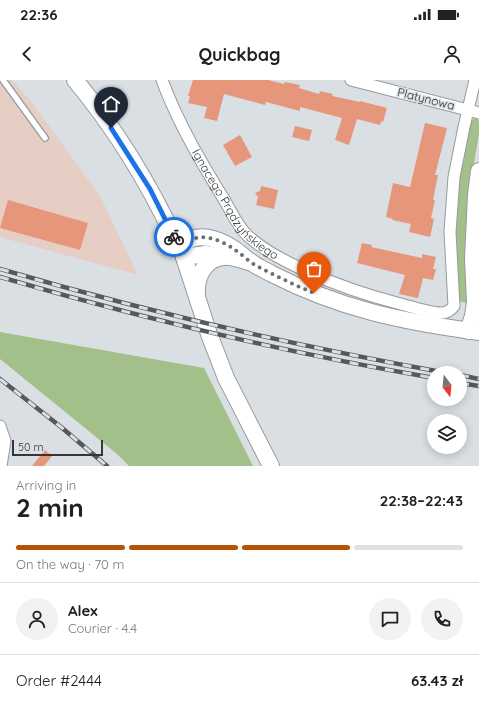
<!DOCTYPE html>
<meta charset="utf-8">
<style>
:root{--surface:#fff;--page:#f2f2f2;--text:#202124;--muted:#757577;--line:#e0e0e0;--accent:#b45309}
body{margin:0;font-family:Quicksand,sans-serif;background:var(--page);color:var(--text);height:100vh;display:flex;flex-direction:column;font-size:15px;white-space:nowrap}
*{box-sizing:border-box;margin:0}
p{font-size:13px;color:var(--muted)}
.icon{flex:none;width:22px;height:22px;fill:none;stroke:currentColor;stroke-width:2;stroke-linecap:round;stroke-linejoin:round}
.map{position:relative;height:386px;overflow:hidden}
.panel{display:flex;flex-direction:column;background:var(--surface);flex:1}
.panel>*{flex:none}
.needle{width:26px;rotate:164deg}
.tools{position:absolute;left:427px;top:286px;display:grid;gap:8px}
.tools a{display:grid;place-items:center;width:40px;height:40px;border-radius:50%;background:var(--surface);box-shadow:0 2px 10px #0003;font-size:20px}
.scale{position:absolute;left:12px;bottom:10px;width:91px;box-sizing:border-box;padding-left:4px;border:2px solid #333536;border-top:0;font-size:11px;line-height:14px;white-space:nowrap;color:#333536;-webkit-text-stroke:3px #dadfe3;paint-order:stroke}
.pin{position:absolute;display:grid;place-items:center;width:34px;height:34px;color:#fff;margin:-41px -17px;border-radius:50% 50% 50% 0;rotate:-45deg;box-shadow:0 0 4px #0007}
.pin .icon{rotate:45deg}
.courier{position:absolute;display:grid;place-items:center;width:40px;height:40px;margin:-20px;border:3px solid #1a73e8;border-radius:50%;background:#fff;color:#222;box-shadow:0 1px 5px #0007}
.overview em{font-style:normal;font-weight:800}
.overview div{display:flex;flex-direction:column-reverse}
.overview{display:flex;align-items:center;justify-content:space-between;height:68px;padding:0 16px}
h1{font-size:26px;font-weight:800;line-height:30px}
.bar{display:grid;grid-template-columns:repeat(4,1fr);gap:6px 4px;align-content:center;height:48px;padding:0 16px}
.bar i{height:5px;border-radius:3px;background:var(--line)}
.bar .active{background:var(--accent)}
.bar p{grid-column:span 4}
.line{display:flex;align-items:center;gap:10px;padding:0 16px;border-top:1px solid var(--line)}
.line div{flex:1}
.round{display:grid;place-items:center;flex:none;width:42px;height:42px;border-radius:21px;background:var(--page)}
.status{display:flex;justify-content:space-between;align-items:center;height:28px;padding:0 20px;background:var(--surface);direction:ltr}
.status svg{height:11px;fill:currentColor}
header{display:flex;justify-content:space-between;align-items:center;height:52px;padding:0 16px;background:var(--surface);font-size:18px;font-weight:800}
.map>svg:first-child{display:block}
.industrial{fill:#e6cec5}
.green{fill:#a3c08a}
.building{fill:#e6967b}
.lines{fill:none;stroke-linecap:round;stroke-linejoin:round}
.lane-casing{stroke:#969a9e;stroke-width:8}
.street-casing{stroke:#969a9e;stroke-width:13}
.secondary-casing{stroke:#969a9e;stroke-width:18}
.lane{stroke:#fff;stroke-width:5.5}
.street{stroke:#fff;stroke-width:11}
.secondary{stroke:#fff;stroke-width:16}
.rail-casing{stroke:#56595a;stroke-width:4.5}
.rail{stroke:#dadfe3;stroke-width:3;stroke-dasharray:9;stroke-linecap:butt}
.done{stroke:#6d7073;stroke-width:4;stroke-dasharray:0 7.2}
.route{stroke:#1a73e8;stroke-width:5}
.labels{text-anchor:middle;stroke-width:3;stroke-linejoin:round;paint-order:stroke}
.street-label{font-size:12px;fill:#333536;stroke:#dadfe3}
</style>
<div class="status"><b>22:36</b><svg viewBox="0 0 49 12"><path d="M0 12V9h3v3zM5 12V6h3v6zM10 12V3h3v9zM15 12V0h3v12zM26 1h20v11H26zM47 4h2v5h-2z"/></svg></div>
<header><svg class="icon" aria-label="back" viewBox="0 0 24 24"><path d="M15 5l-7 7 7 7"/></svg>Quickbag<svg class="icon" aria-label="person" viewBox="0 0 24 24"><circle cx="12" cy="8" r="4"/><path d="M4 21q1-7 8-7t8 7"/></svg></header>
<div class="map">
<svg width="479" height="386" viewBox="0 0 479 386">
<rect width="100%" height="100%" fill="#dadfe3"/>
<path class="industrial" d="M0 0H12L33 24 100 116 138 195 0 157Z"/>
<g class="green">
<path d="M476 38 479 41V54L470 107 466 223 459 221 454 154 459 93 470 41Z"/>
<path d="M0 252 204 288 253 386H129L117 374 0 279Z"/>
</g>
<g class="building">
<path d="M193 0H268L284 4 285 2 300 5 299 8 319 14 320 11 333 14 332 16 360 22V21L387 28 383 42 381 41 380 45 357 39 349 65 335 60 342 38 300 27V31L266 22 265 25 224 14 217 41 204 38 207 27 188 23 190 16H188Z"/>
<path d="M425 43 447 48 435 95H438L433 120H435L431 138 434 139 430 157 409 152 411 144 392 140 393 139 386 137 393 103 410 107Z"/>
<path d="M295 46 312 50 309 61 292 57Z"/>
<path d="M240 55 252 77 235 86 223 65Z"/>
<path d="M261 106 278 110 274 129 256 125 258 117 255 113 260 111Z"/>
<path d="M8 120 88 143 80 170 0 148Z"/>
<path d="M362 163 372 165 371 167 422 178V174L436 177 433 189H436L433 200 423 198 418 218 399 214 405 195 357 183Z"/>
<path d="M45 370 52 376 44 386H32Z"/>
</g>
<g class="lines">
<defs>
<path id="lane" d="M3 0 45 58"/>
<g id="street">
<path id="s1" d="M162 0C178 43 201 82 225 121 232 133 238 147 248 156 266 172 287 182 308 192 337 205 366 215 397 223 409 226 429 233 441 233 446 233 451 230 454 226L450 152 454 97 464 47 475 0"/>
<path d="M351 0 479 33"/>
<path d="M0 346 5 361 1 386"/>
</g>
<g id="secondary">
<path d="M75 0C116 49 149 104 176 161L182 166"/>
<path d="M182 166C196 150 219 159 234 169 240 173 245 178 251 182 257 187 265 190 272 194 340 229 404 242 479 252"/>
<path d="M182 166V171L209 254 226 298 271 386"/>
<path d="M184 177 206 174 222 177"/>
<path d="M197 212C196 196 206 178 224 177 231 176 241 180 249 182"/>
<path d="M468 251 473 236 475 222 473 179 476 115 479 91"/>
</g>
</defs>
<use href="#lane" class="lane-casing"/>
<use href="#street" class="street-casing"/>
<use href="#secondary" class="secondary-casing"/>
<use href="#lane" class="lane"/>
<use href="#street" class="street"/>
<use href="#secondary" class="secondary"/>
<defs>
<g id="rail">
<path d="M0 189C147 232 296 266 447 293"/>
<path d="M0 197C143 239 288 273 434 298"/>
<path d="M460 295 479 299"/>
<path d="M0 299 61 347 107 386"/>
<path d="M460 303 479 306"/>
</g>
</defs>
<use href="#rail" class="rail-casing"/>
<use href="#rail" class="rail"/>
</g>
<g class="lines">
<path class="done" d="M174 157 176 161 182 166C197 150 220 159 235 170 242 174 248 181 255 185 274 195 294 205 314 213"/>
<path class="route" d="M111 48 150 109 174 157"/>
</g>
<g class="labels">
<g class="street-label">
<text transform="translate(426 19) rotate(14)" y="4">Platynowa</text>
<text dy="4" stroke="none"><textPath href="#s1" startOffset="146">Ignacego Prądzyńskiego</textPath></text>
</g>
</g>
</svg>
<div class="tools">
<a><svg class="needle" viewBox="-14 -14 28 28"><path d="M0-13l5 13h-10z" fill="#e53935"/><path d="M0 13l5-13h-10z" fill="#757577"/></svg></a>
<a><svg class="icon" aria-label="layers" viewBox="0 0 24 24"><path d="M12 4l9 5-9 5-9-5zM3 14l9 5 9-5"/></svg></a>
</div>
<div class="scale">50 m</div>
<div class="pin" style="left:314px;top:213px;background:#ea580c"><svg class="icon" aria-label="bag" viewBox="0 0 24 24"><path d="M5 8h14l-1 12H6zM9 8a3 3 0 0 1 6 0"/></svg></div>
<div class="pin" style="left:111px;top:48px;background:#1f2937"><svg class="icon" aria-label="home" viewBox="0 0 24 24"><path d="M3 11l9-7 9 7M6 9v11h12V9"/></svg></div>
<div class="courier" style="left:174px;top:157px"><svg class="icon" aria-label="bike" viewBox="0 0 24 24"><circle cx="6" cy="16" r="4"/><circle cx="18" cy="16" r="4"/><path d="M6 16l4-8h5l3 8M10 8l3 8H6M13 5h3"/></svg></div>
</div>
<section class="panel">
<div class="overview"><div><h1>2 min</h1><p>Arriving in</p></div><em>22:38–22:43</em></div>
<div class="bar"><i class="active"></i><i class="active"></i><i class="active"></i><i></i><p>On the way · 70 m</p></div>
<div class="line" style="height:72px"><a class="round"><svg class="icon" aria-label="person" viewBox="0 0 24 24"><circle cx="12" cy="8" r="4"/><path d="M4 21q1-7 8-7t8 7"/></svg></a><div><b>Alex</b><p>Courier · 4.4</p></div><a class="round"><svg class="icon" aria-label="chat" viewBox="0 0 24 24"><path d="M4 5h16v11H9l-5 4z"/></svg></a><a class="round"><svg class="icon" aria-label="phone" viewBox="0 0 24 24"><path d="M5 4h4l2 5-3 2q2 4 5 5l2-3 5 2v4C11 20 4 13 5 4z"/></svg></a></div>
<div class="line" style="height:52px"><div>Order #2444</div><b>63.43 zł</b></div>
</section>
